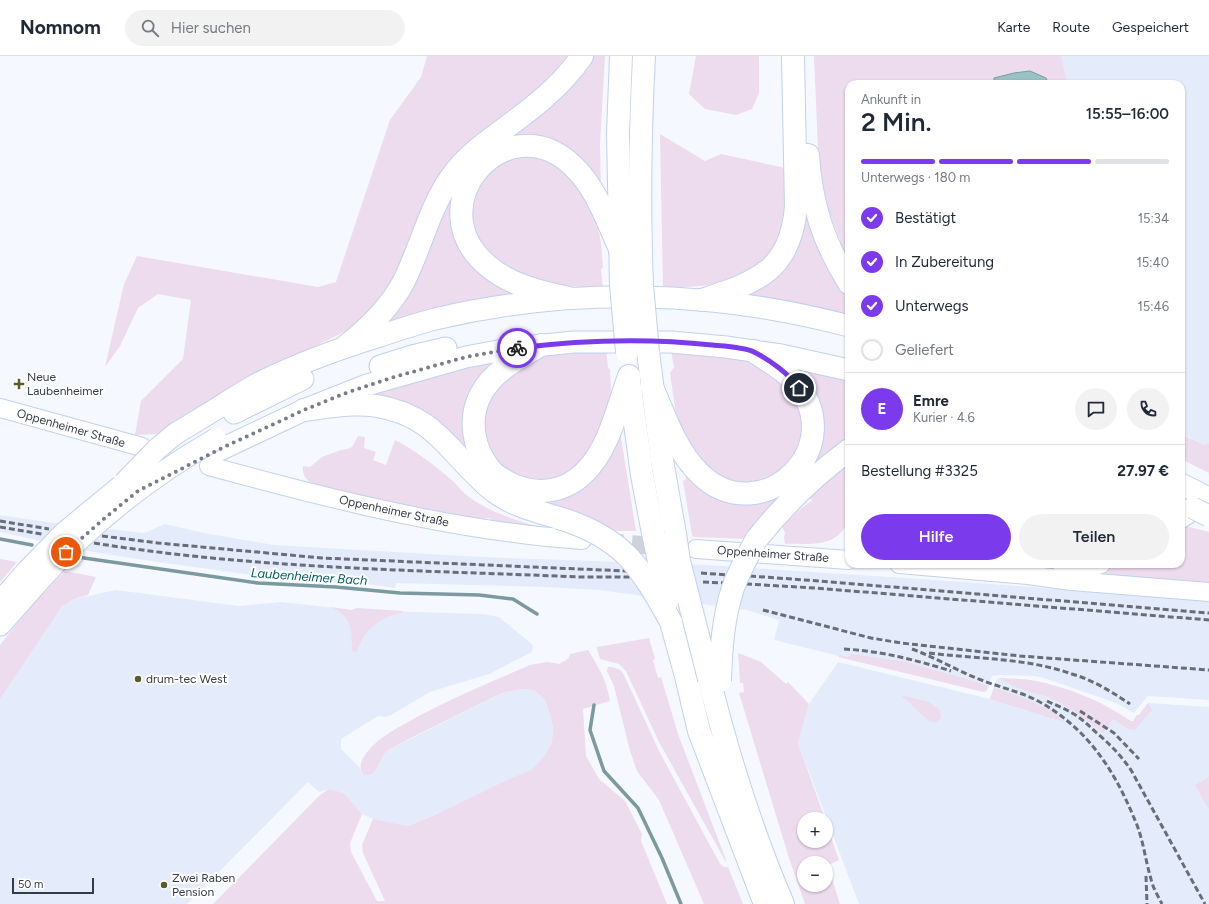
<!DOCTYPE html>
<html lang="de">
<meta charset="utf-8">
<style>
:root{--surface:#fff;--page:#f2f2f3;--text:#1f2937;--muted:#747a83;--line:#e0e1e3;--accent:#7c3aed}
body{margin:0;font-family:Figtree,sans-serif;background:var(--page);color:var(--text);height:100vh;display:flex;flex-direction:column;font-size:15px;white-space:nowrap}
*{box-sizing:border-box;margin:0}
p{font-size:13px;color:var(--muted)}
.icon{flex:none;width:22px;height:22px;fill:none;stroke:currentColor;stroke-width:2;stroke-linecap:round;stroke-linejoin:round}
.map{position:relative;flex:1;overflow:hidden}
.drawer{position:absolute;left:845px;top:24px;width:340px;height:488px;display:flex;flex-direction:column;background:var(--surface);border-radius:12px;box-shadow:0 1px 3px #0004}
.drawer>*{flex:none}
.fabs{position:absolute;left:797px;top:756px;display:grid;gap:8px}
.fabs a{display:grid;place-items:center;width:36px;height:36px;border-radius:50%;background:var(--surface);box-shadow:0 1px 3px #0004;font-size:20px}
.scale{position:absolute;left:12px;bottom:10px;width:82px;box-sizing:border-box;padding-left:4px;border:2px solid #353b47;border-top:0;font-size:11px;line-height:14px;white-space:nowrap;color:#353b47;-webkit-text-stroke:3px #fff;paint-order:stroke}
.pin{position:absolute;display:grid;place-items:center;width:34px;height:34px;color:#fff;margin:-17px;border:2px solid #fff;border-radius:50%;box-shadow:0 1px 4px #0007}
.courier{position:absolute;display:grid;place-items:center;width:40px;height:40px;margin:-20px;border:3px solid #7c3aed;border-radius:50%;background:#fff;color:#222;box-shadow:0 1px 5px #0007}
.overview em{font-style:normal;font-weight:600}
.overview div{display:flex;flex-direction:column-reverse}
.overview{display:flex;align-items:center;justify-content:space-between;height:68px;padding:0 16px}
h1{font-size:26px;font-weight:600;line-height:30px}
.bar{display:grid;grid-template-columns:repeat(4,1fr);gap:6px 4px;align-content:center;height:48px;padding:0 16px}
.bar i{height:5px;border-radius:3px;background:var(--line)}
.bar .on{background:var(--accent)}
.bar p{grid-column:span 4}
.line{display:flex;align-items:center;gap:10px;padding:0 16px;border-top:1px solid var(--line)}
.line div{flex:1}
.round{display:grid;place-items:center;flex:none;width:42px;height:42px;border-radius:21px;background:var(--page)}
ol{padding:0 16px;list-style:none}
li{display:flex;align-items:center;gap:12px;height:44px}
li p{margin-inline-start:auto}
li .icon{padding:4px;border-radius:50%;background:var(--accent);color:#fff;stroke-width:4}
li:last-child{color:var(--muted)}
li i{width:22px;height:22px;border:2px solid var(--line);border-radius:50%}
.cta{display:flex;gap:8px;margin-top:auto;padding:8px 16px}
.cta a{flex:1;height:46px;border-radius:24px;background:var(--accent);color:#fff;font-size:16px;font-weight:600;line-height:46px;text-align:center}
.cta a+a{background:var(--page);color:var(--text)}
header{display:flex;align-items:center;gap:24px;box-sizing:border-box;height:56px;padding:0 20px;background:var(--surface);border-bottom:1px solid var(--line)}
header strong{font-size:19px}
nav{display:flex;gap:22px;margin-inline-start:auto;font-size:14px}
.search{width:280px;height:36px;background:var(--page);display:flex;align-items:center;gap:10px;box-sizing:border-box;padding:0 14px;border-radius:22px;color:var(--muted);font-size:15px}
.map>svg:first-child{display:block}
.built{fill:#e4ecfb}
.green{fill:#eddbee}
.water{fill:#99c2c5;stroke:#7b9a9f}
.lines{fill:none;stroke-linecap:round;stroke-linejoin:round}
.stream{stroke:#7b9a9f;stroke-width:3.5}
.secondary-tunnel{stroke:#cfd2da;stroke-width:18;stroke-dasharray:18 9;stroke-linecap:butt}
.secondary-casing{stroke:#c0d1ef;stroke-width:20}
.trunk-casing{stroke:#c0d1ef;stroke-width:23}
.motorway-casing{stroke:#c0d1ef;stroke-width:24}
.secondary{stroke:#fff;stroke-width:18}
.trunk{stroke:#fff;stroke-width:21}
.motorway{stroke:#fff;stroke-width:22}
.rail{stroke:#686d78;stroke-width:3;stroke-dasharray:6 3;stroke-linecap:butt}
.trunk-bridge-casing{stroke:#c0d1ef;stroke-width:23;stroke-linecap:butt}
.motorway-bridge-casing{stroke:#c0d1ef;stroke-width:24;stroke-linecap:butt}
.trunk-bridge{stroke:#fff;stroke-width:21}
.motorway-bridge{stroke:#fff;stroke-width:22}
.done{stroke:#787d87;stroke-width:4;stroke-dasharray:0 7.2}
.route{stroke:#7c3aed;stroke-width:5}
.poi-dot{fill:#5b5b28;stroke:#fff;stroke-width:1.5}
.labels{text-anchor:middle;stroke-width:4;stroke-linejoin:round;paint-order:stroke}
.poi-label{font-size:12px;fill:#353b47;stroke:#fff;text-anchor:start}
.street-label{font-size:12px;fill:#353b47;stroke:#fff}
.water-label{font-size:13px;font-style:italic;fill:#025d62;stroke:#fff}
</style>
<header>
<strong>Nomnom</strong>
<div class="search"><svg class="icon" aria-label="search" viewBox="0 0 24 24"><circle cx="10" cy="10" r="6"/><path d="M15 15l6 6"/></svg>Hier suchen</div>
<nav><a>Karte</a><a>Route</a><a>Gespeichert</a></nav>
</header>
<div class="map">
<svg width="1209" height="848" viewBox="0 0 1209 848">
<rect width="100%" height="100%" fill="#f5f8ff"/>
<g class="built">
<path d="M1043 0H1209V387L1204 389 1181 377V28H1030Z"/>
<path d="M0 459 47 466 144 477 165 468 204 477 274 489 482 501 706 509 936 524 1209 544V644L1148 640 1134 657 1116 647 1047 623 1035 620 999 619 992 620 987 634 984 636 774 584 779 564 747 554 599 534 547 531 396 527 395 532 366 528 274 522 144 504 93 496 0 476Z"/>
<path d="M116 534 239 550 281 546 345 553 351 554 357 552 384 555 483 558 499 561 533 589 532 596 489 618 430 636 391 659 385 661 378 660 341 683V693L360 712 362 717 375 714 386 695 502 637 521 633 534 634 544 643 550 658 553 672 552 686 544 700 531 714 511 722 428 762 408 770 373 763 362 758 344 737 329 733 319 736 308 726 187 848H0V643L62 549 74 543Z"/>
<path d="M838 606 990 643 996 624 999 622 1029 624 1046 627 1099 646 1131 665H1133L1137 659H1139L1148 647 1209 651V848H859L798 687 809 648Z"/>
</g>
<g class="green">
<path d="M427 0H567L545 28 501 61 460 97 386 234 356 270 241 327 159 378 135 379 141 345 183 303 191 244 158 238 138 252 120 290 105 311 124 228 137 200 318 231 336 226 390 64 421 21Z"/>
<path d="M587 0H605L600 88 601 136 582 111 501 89Z"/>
<path d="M696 0H759V37L752 53 736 59 705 53 689 38Z"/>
<path d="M814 0H1061L1067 28H1049L1046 22H994V28H849V203L844 195 826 148 818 93Z"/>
<path d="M660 78 705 105 721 98 790 113 793 146 769 209 736 227 663 233Z"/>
<path d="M526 97 568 112 596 160 601 187 603 212 601 213 603 232 548 229 510 218 470 174 474 131 493 106Z"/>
<path d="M803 105 849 235V263L736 238 773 218Z"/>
<path d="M467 111 457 176 527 237 378 272 442 148Z"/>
<path d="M606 292 608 312 610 313C611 329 612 348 607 363 601 380 590 396 582 411L539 429 512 423 483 389 484 344 522 306 552 297Z"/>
<path d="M671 295 749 302 794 333 807 372 791 413 746 432 711 420 684 384 676 359 670 317 674 311Z"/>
<path d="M508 300 496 311 475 399 551 440 618 363 636 475H616L590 465 521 444 460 394 355 340Z"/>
<path d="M786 310 849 321V384L747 483 694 481 692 479 683 425 686 423 684 410 739 442 813 397Z"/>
<path d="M1181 378 1204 389 1209 387V417L1181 403Z"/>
<path d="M358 380 365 381 364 392 376 396 373 404 386 409 395 384C417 395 435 410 454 426 459 431 463 437 469 441 491 457 516 464 542 472L494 465 489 462 481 463 380 444 313 428C306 424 302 419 303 410L310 411 322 401 341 394 348 393 352 391Z"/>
<path d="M849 403V457L846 463 848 468C845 471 844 473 842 475 829 492 803 487 785 488L784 481 785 477 782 470 800 453 813 444 805 442Z"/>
<path d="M1185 470 1209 476V531L1096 522V516L1117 508H1181V472Z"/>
<path d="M0 503 17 506 0 526Z"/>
<path d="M65 515 96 521 88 539 74 543 62 550 0 643V589L32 549Z"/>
<path d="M330 551 351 554 357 552 403 555V557C381 559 363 575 357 596L352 595C352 575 352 559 330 551Z"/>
<path d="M649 582 655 603 653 604 658 622 661 621 678 678 726 804V806L659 686 626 615 619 608 600 603 597 593V591Z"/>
<path d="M588 594C598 610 607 625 610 645L583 653 586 700 599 723 625 745 642 778 641 785 667 848H213L320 739 329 733 344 737 362 758 350 787 351 796 377 845H385L363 797 362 789 373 763 408 770 428 762 511 722 531 714 544 700 552 686 553 672 550 658 544 643 534 634 521 633 502 637C464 656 425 674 388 694 380 699 376 727 362 717 360 712 360 707 363 702 373 685 392 675 408 666 447 644 489 627 530 609L547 606 559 608 568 603 570 598Z"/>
<path d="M738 597 761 606 786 628 788 626 809 648 798 687 825 763H804V785H826V767L839 804 826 810V807H804V829H826V822L831 820 840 848H805L789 802 739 637 744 636 743 627H740Z"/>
<path d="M851 598 901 605 953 619 989 630 987 634 984 636 838 601 840 599 848 601Z"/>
<path d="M608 611C614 611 619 612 623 617L659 695 720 808 724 811H728L743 848H704L659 744 637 715 630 695 614 630 607 615Z"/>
<path d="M999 622C1009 623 1020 622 1030 624 1066 630 1101 645 1131 665H1133L1137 659H1139L1148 647 1152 654 1135 674 1128 673 1113 663 1103 677C1086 663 1069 650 1048 641 1042 638 1034 638 1027 635 1018 632 1008 628 999 622Z"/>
<path d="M994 632C1012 637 1052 651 1064 666L990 643Z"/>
<path d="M901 639 929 646 940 654 941 662 937 666H930Z"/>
<path d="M1209 721V754L1195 729Z"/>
</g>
<path class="water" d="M1030 15 1046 22 1049 28H994V22L1014 17Z"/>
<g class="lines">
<g class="stream">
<path d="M0 483 32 489"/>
<path d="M77 501 258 527 336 531 400 537 479 539 513 543 537 558"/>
<path d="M594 649 590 674 604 715 638 752 662 802 681 848"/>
</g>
<path class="secondary-tunnel" d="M605 486 667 491"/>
<defs>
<g id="secondary">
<path d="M0 352 142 391"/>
<path d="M209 410C312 438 416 465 522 478 542 481 562 482 582 484"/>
<path d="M1181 463 1208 446"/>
<path d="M696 493 849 504"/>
<path d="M899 508 1028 519 1072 525 1209 536"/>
<path d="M1061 518 1087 513 1101 508"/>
</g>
<g id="trunk">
<path d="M380 310 412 300 446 292"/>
<path d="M234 357 303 323"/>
<path d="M203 361C221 350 239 338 257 328 296 308 338 293 380 280 398 274 416 268 435 263 571 231 714 234 849 270"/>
<path d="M211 398 304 354 367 329 466 301 514 292 574 286H671L726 291 781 299 849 314"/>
<path d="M1181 428 1209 442"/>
<path d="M0 546 28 514"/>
<path d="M0 569 39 525"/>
</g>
<g id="motorway">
<path d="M621 0 618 77 621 229"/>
<path d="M808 99C811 147 823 186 849 227"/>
<path d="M642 229C639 153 640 76 644 0"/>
<path d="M569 242C540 236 510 229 488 210 416 150 505 47 572 109 596 131 607 165 620 193"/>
<path d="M702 244C756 226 790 216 796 151L793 0"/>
<path d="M541 289C519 302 493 315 481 338 468 362 473 393 490 413 494 419 501 422 507 426 533 440 564 438 585 416 609 393 618 350 629 320"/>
<path d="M346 290C369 272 390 252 404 225 422 189 430 148 455 116 467 100 484 88 500 76 530 54 561 31 582 0"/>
<path d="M648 296 662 404 675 478"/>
<path d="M629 324 642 419 653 477"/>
<path d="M652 331C665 360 676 395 700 418 761 477 854 390 793 324 782 312 766 304 753 295"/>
<path d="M304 354C328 351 353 346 377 350 439 360 451 402 495 436 514 450 536 455 559 462"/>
<path d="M756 484C782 451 815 419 849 394"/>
<path d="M671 566 686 620 699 675 765 848"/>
<path d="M709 623C728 699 752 776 783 848"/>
</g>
</defs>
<use href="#secondary" class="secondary-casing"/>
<use href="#trunk" class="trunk-casing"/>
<use href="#motorway" class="motorway-casing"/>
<use href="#secondary" class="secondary"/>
<use href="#trunk" class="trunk"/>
<use href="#motorway" class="motorway"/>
<g class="rail">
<path d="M0 465 49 473"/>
<path d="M0 471 42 478"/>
<path d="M102 480 158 487 322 502 626 515"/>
<path d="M94 487C255 513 418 514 581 521H630"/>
<path d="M701 517 729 519"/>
<path d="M750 520 819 525 1209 557"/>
<path d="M703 526 726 527"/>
<path d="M746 528 815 532 1209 564"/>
<path d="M763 554 871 582 901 587 1020 600 1209 614"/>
<path d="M844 593C881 595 916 604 951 615"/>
<path d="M912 593C937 602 959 616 984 625 1002 632 1021 636 1038 645 1086 671 1114 713 1134 762 1143 781 1145 803 1151 823 1153 832 1158 840 1162 848"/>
<path d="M929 597C977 603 1027 602 1072 618 1093 624 1112 636 1130 648"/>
<path d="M1047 645C1055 649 1064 652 1072 657 1083 663 1090 671 1099 679 1112 690 1121 700 1131 714L1205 848"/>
<path d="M1080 655 1114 677 1139 703"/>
<path d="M1146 820 1147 848"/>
</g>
<defs>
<g id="trunk-bridge">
<path d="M124 427 157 393 175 378 203 361"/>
<path d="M1193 452 1209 460"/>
<path d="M28 514 64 477 121 430"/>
<path d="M39 525C89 469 151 420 216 383"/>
</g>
<g id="motorway-bridge">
<path d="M621 229 627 296"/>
<path d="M642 229 648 296"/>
<path d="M559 462C624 482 640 510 671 566"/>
<path d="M653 477 667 545"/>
<path d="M675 478 679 505 709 623"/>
<path d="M720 625C721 593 723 562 733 532 739 515 748 500 756 484"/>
</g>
</defs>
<use href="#trunk-bridge" class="trunk-bridge-casing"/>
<use href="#motorway-bridge" class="motorway-bridge-casing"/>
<use href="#trunk-bridge" class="trunk-bridge"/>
<use href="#motorway-bridge" class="motorway-bridge"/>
</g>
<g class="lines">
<path class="done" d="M66 496 106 461 138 435 222 392 304 354 343 338 394 321 466 301 517 292"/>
<path class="route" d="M517 292C581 284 648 282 712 289 723 290 745 291 754 296 770 304 789 318 799 332"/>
</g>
<g class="poi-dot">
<path d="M17 322h4v4h4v4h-4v4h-4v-4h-4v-4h4z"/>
<circle cx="138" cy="623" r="4"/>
<circle cx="164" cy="829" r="4"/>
</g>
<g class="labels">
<g class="poi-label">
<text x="27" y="325">Neue<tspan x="27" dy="14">Laubenheimer</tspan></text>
<text x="146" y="627">drum-tec West</text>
<text x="172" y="826">Zwei Raben<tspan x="172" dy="14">Pension</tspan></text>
</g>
<g class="street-label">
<text transform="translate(71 372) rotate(16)" y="4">Oppenheimer Straße</text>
<text transform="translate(394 455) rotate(12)" y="4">Oppenheimer Straße</text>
<text transform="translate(773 498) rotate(4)" y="4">Oppenheimer Straße</text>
</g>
<g class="water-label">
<text transform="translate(309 520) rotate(4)" y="5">Laubenheimer Bach</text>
</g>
</g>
</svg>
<div class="fabs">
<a>+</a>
<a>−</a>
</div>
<div class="scale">50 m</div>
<div class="pin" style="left:66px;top:496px;background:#ea580c"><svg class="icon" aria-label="bag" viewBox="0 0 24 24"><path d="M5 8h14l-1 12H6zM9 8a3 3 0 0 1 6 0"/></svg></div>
<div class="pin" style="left:799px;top:332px;background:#1f2937"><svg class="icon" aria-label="home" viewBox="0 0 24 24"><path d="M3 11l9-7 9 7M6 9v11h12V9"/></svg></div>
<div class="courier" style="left:517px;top:292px"><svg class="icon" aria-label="bike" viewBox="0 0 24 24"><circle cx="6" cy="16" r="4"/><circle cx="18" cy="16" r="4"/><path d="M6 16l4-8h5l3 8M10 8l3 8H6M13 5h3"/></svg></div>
<section class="drawer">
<div class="overview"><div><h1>2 Min.</h1><p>Ankunft in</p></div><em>15:55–16:00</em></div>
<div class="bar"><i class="on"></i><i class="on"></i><i class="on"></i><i></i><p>Unterwegs · 180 m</p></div>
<ol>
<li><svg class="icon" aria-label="check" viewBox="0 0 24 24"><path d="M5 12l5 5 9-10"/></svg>Bestätigt<p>15:34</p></li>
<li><svg class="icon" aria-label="check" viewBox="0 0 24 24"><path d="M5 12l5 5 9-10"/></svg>In Zubereitung<p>15:40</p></li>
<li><svg class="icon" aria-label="check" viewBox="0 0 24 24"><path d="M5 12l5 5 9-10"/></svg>Unterwegs<p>15:46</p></li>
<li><i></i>Geliefert</li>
</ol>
<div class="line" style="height:72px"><b class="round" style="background:var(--accent);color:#fff">E</b><div><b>Emre</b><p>Kurier · 4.6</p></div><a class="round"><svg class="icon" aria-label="chat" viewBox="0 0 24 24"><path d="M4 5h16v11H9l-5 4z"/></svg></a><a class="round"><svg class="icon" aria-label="phone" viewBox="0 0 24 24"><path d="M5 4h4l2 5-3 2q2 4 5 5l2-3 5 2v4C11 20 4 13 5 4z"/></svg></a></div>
<div class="line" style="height:52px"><div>Bestellung #3325</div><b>27.97 €</b></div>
<div class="cta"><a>Hilfe</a><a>Teilen</a></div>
</section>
</div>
